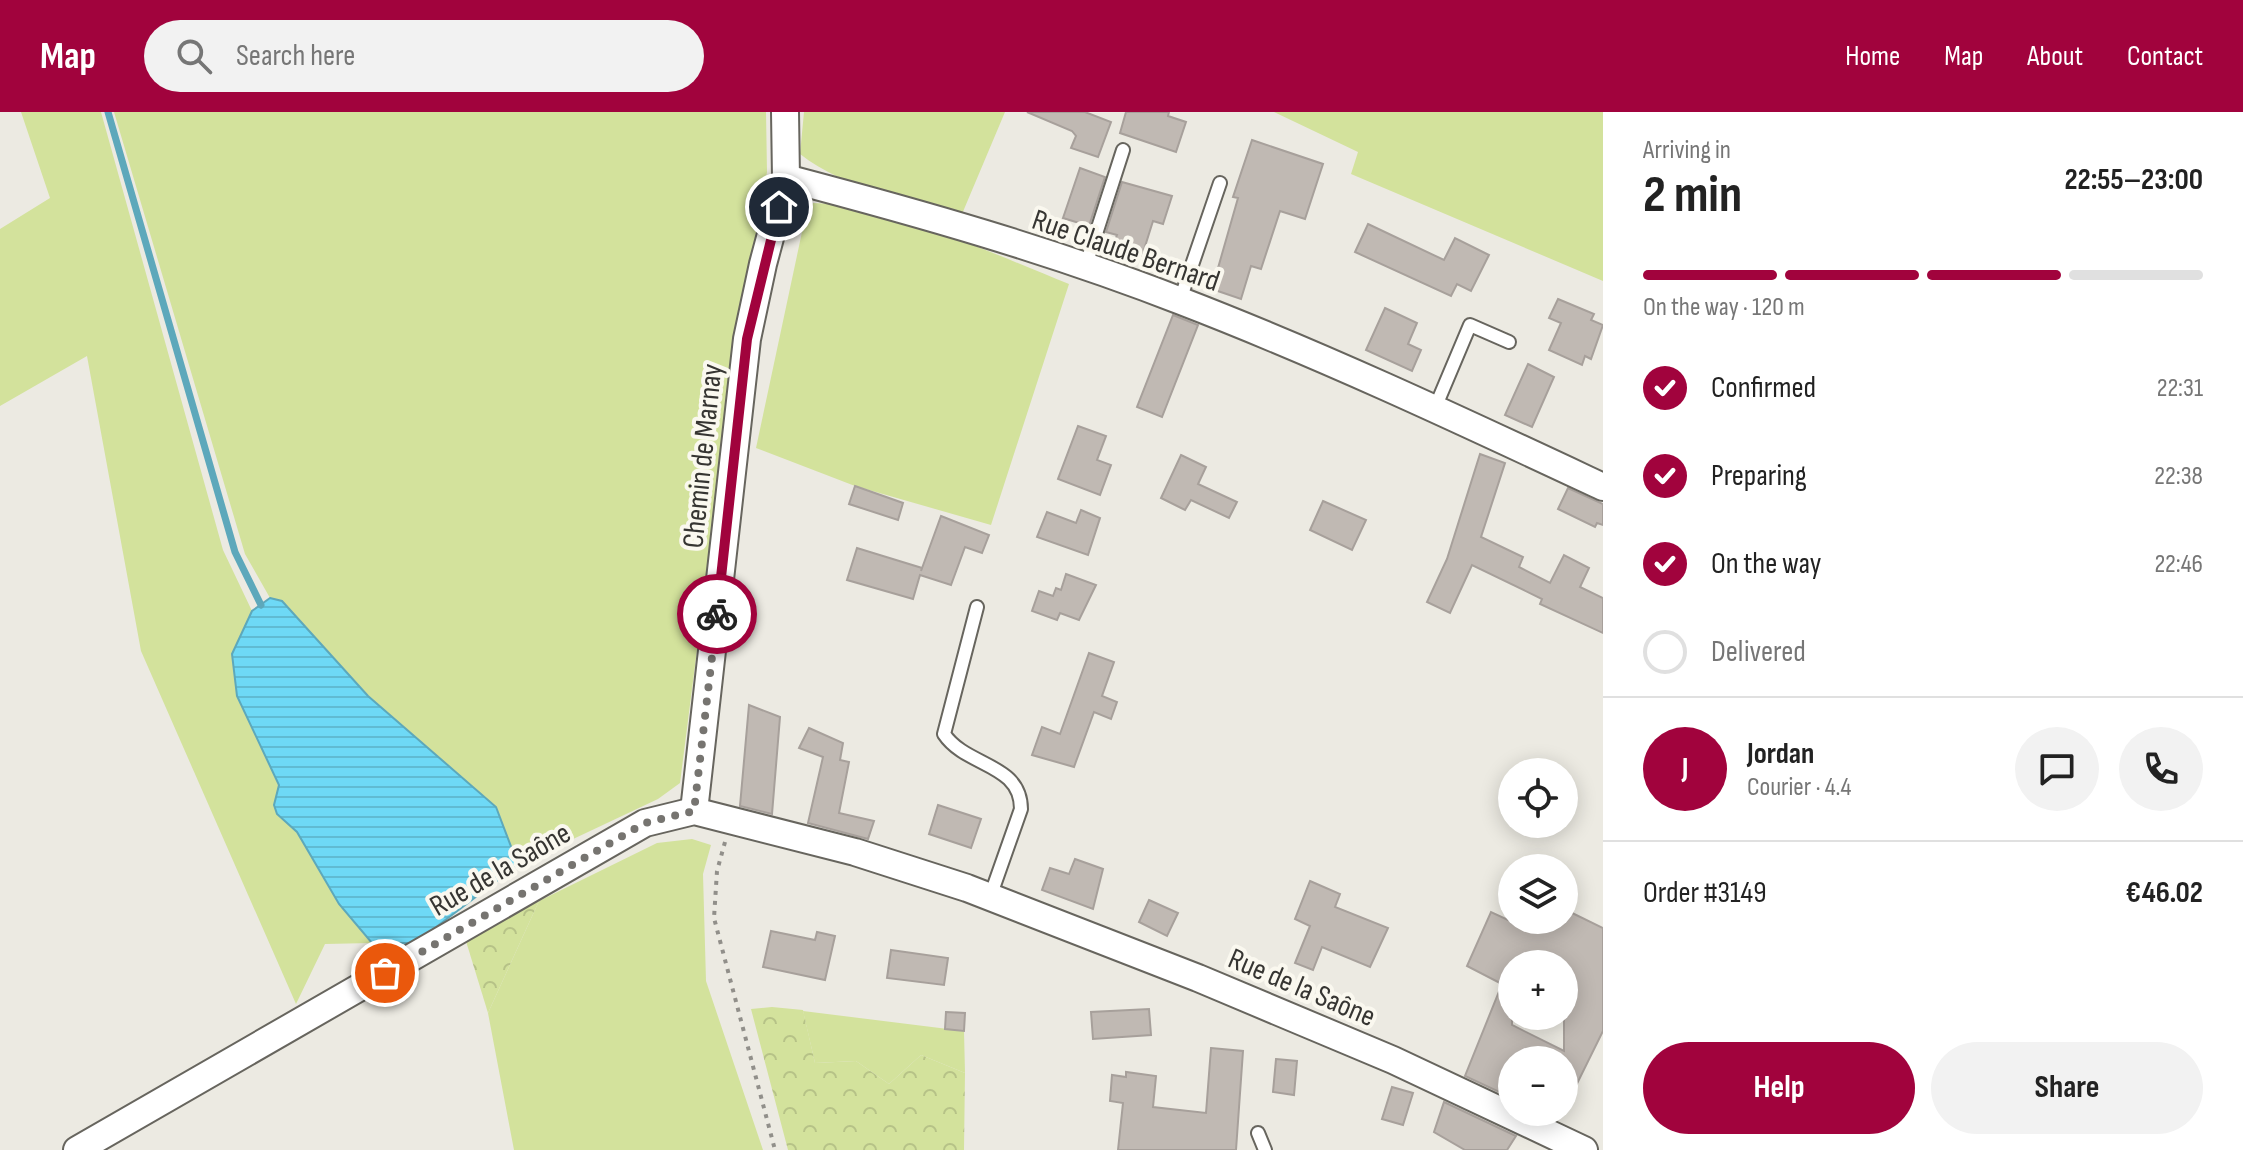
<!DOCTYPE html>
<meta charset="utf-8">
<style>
:root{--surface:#fff;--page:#f2f2f2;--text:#222;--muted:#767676;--line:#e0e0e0;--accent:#a1033d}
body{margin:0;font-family:"Sofia Sans Condensed",sans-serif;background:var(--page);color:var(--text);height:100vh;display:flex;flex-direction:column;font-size:30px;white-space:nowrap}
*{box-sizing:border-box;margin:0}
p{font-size:26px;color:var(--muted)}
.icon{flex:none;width:44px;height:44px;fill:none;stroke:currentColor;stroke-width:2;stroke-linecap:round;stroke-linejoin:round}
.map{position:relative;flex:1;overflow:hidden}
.sheet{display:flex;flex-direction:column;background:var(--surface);width:640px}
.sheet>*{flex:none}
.tools{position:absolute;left:1498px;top:646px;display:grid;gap:16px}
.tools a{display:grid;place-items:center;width:80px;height:80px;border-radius:50%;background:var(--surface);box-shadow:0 4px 20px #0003;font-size:40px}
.pin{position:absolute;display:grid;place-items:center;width:68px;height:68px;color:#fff;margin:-34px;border:4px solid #fff;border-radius:50%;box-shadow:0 2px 8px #0007}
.courier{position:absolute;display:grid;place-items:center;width:80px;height:80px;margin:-40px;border:6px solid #a1033d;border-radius:50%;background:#fff;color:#222;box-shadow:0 2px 10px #0007}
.head em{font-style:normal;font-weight:700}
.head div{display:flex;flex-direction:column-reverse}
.head{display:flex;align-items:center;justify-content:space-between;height:136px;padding:0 40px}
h1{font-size:52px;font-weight:700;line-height:60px}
.bar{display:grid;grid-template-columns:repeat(4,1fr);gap:12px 8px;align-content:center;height:96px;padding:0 40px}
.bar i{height:10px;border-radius:6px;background:var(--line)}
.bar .current{background:var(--accent)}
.bar p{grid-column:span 4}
.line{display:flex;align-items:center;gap:20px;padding:0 40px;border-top:2px solid var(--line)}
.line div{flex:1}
.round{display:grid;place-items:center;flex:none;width:84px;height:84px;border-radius:42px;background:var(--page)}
ol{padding:0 40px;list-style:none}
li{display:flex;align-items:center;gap:24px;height:88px}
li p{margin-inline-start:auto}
li .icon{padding:8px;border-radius:50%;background:var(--accent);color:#fff;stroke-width:4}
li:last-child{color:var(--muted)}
li i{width:44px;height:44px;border:4px solid var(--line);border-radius:50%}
.button{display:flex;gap:16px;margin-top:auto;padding:16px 40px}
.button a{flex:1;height:92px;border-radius:48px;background:var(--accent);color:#fff;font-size:32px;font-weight:700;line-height:92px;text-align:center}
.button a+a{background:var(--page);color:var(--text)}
header{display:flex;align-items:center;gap:48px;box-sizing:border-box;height:112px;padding:0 40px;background:var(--accent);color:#fff}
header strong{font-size:38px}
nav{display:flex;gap:44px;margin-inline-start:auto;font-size:28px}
.search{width:560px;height:72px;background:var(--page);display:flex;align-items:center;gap:20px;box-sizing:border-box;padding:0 28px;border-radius:44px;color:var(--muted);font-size:30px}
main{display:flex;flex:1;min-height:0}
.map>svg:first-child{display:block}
.green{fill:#d3e29c}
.forest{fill:url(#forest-crowns)}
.water{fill:url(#water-rules);stroke:#5da8bb;stroke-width:2}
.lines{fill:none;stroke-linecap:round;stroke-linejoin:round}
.stream{stroke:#5da8bb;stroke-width:7}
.building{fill:#c0b9b3;stroke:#a7a09b;stroke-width:2;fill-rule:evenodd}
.service-casing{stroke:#67655e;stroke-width:16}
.minor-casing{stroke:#67655e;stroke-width:30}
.path{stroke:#918f8a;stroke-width:4;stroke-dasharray:4 6;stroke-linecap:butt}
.service{stroke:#fff;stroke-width:12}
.minor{stroke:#fff;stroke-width:26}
.done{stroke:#767470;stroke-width:8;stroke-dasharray:0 14.4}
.route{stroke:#a1033d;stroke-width:10}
.labels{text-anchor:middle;stroke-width:8;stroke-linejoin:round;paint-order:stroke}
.street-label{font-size:30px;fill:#363532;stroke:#faf8ef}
</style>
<header>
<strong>Map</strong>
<div class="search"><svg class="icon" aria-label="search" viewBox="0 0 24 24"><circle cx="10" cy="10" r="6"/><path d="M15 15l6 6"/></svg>Search here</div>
<nav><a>Home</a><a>Map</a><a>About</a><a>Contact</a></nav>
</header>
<main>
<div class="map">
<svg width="1603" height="1038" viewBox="0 0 1603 1038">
<defs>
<pattern id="forest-crowns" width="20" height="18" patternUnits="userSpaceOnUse" patternTransform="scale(2)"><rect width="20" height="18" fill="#d3e29c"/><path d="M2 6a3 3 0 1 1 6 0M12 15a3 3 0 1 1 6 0" fill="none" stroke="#b6c287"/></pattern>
<pattern id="water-rules" width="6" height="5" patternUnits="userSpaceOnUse" patternTransform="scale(2)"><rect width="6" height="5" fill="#6ed9f6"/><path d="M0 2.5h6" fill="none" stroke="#60bbd3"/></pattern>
</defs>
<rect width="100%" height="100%" fill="#eceae2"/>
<g class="green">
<path d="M21 0H101L223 438 252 499 232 542 237 584 279 673 274 693 277 702 297 720 339 792 372 831 325 832 296 892 141 539 87 244 0 294V117L50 86Z"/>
<path d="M114 0H766L767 60 737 225 680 671 658 687 518 753 496 695 368 584 282 489 270 486 245 442Z"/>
<path d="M804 0H1005L962 102C907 87 846 78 800 42Z"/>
<path d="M1274 0H1603V169L1351 62 1358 40Z"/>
<path d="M813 91C889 93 996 143 1069 172L991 413 855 374 756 336 805 106Z"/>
<path d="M692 727 711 733 703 762 706 869 763 1038H514L488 901 539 789 657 731Z"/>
<path d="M803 899 964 919 965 961 921 943 889 972 856 949 815 951Z"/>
</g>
<g class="forest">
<path d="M539 789 488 901 465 826Z"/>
<path d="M772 895 803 898 815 951 856 949 889 972 921 943 965 961 964 1038H788L751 897Z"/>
</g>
<path class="water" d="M270 486 282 489 368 584 496 695 518 753 415 831H372L339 792 297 720 277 702 274 693 279 673 237 584 232 542 252 499Z"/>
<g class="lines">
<path class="stream" d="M108 0 235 440 261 493"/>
</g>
<g class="building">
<path d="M1027 0H1085L1111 10 1098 45 1071 36 1076 24 1072 19Z"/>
<path d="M1126 0H1169L1168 4 1186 10 1176 40 1120 21Z"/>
<path d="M1252 28 1323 52 1305 107 1280 99 1261 157 1251 154 1241 187 1212 177 1238 86 1233 85Z"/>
<path d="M1080 56 1105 65 1089 114 1063 106Z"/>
<path d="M1122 70 1172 84 1163 112 1153 109 1142 144 1113 134 1117 123 1106 120Z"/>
<path d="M1368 112 1444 148 1455 126 1489 143 1471 179 1457 172 1451 184 1355 140Z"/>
<path d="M1558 187 1594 202 1591 208 1603 213 1591 247 1585 244 1582 253 1549 238 1561 211 1549 206Z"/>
<path d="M1385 196 1417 211 1408 232 1421 238 1412 259 1366 238Z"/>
<path d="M1173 203 1198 213 1162 305 1137 295Z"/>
<path d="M1528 252 1554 265 1532 315 1505 303Z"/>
<path d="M1078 314 1106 324 1097 348 1111 353 1100 383 1058 367Z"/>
<path d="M1480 342 1505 351 1481 425 1523 445 1519 455 1550 471 1564 443 1589 456 1580 475 1603 486V521L1540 492 1542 487 1472 453 1450 501 1427 490 1447 447Z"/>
<path d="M1181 343 1206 355 1198 372 1237 390 1229 406 1191 388 1185 398 1161 386Z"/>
<path d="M855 374 903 391 898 408 849 392Z"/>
<path d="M1568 376 1603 392V413L1597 411 1595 415 1558 397Z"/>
<path d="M1323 389 1366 408 1352 438 1310 418Z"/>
<path d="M1081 398 1100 406 1088 443 1037 425 1047 400 1076 411Z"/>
<path d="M941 404 989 423 982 441 965 435 951 473 920 463 913 487 847 468 857 436 922 456 921 459Z"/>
<path d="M1066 462 1096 473 1079 508 1060 501 1057 508 1032 499 1039 479 1053 484 1056 476 1061 478Z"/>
<path d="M1089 541 1114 550 1102 584 1117 590 1111 607 1094 600 1074 655 1032 643 1042 615 1060 622Z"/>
<path d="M749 593 780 605 772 702 740 694Z"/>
<path d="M809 616 843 631 840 648 849 650 839 701 874 709 868 727 808 711 823 645 799 636Z"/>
<path d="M938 693 981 707 971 736 929 722Z"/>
<path d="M1075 747 1103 757 1093 797 1042 778 1050 756 1069 762Z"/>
<path d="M1310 769 1340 782 1335 795 1388 816 1370 855 1322 835 1313 858 1295 851 1310 814 1295 807Z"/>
<path d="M1149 788 1178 801 1167 824 1139 810Z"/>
<path d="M1564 797 1603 816V919L1564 998V948H1512V986L1465 964 1502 872 1467 854 1491 800 1508 808H1564ZM1512 852H1564V939L1512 913Z"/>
<path d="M771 819 815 828 817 820 835 824 825 868 763 855Z"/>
<path d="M891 838 948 846 944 873 887 866Z"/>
<path d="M1149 897 1151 923 1093 927 1091 900Z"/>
<path d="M946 900 965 901 964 919 945 917Z"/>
<path d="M1211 936 1243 939 1236 1038H1118L1123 991 1110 989 1112 963 1126 965V960L1156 964 1153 995 1206 1001Z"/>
<path d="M1276 947 1297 949 1294 983 1273 980Z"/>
<path d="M1392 975 1413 981 1403 1013 1382 1007Z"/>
<path d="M1444 990 1516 1024 1507 1038H1465L1434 1020Z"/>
</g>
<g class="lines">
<defs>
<g id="service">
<path d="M1085 156 1123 38"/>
<path d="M1180 188 1220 71"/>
<path d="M1435 296 1470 213 1509 230"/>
<path d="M977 495 944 622C966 655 1021 651 1021 697L990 785"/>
<path d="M1258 1021 1265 1038"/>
</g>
<g id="minor">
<path d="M786 66C919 101 1053 139 1181 189 1324 244 1464 310 1603 375"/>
<path d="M694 699 747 227 763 152 786 66 785 0"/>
<path d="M77 1038 645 711 694 699 855 740 967 776 1198 866 1393 948 1584 1038"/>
</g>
</defs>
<use href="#service" class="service-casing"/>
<use href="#minor" class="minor-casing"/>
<path class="path" d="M725 730 717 759 714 806 775 1038"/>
<use href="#service" class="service"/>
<use href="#minor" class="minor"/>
</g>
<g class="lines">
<path class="done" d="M385 861 645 711 694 699 717 502"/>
<path class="route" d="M717 502 747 227 779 95"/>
</g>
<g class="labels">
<g class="street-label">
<text transform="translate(1126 138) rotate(19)" y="10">Rue Claude Bernard</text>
<text transform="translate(702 344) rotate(-84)" y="10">Chemin de Marnay</text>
<text transform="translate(500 757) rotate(-30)" y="10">Rue de la Saône</text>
<text transform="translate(1302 875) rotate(23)" y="10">Rue de la Saône</text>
</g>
</g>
</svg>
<div class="tools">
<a><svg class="icon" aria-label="locate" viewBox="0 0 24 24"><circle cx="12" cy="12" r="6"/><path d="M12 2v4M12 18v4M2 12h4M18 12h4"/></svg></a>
<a><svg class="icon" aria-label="layers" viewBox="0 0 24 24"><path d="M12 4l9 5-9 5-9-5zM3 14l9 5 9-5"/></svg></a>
<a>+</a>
<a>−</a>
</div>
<div class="pin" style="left:385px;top:861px;background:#ea580c"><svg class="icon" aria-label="bag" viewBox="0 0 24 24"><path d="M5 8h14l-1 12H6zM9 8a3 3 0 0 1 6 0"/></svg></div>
<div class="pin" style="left:779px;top:95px;background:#1f2937"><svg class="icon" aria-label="home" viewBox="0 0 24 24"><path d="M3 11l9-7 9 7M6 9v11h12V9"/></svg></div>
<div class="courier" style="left:717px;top:502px"><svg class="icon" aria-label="bike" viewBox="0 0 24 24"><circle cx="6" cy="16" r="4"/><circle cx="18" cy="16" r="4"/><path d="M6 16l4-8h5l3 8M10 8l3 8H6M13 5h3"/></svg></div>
</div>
<section class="sheet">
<div class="head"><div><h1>2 min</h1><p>Arriving in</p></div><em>22:55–23:00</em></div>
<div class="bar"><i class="current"></i><i class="current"></i><i class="current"></i><i></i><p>On the way · 120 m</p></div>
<ol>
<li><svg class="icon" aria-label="check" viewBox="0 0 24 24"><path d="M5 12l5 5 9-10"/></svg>Confirmed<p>22:31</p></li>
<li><svg class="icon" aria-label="check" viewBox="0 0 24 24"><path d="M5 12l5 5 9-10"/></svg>Preparing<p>22:38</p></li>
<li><svg class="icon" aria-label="check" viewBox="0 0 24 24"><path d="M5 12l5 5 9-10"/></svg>On the way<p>22:46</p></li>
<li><i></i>Delivered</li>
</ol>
<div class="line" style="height:144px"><b class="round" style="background:var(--accent);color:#fff">J</b><div><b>Jordan</b><p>Courier · 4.4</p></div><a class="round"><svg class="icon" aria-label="chat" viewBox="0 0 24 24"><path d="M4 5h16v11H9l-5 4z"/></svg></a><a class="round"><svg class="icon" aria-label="phone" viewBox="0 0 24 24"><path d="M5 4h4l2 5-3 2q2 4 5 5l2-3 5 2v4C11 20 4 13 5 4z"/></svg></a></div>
<div class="line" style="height:104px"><div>Order #3149</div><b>€46.02</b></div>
<div class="button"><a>Help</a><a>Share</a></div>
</section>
</main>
